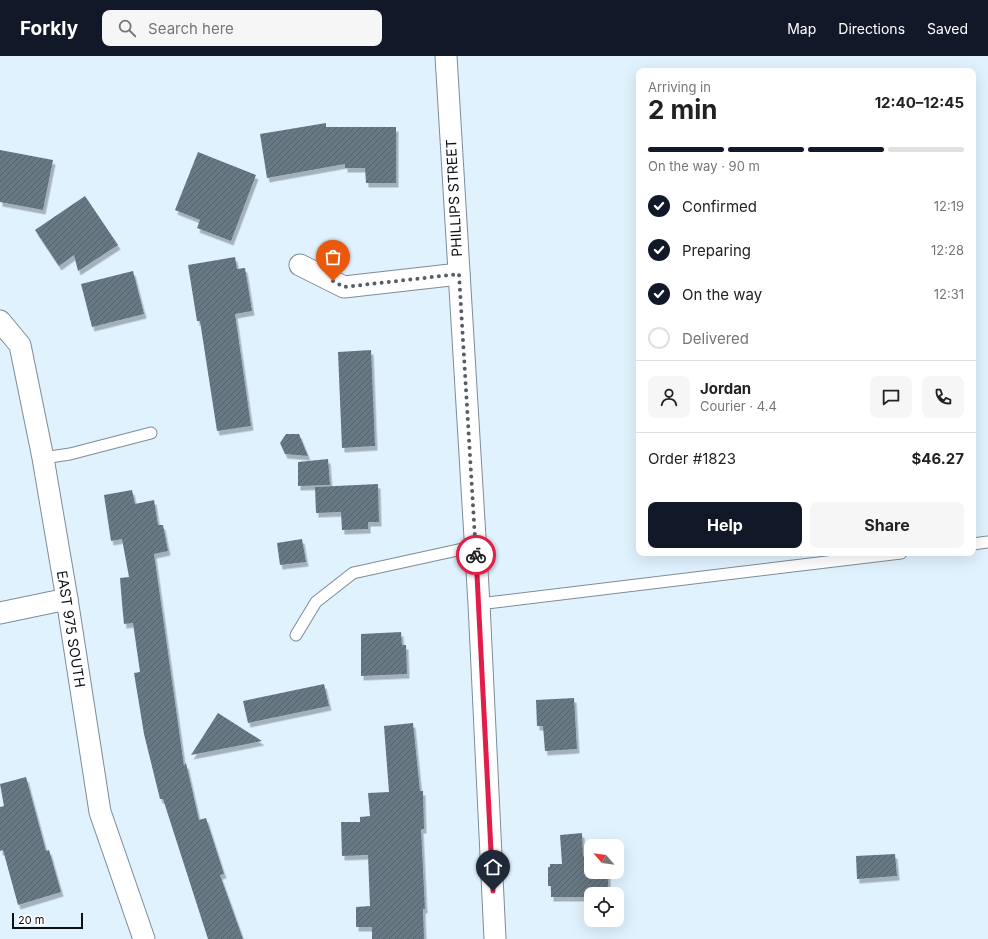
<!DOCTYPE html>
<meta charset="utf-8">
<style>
:root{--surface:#fff;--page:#f6f6f6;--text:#222;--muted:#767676;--line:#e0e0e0;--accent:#111827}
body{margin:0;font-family:Inter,sans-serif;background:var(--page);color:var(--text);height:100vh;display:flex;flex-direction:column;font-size:15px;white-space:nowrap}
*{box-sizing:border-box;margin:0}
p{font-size:13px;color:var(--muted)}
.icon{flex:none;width:22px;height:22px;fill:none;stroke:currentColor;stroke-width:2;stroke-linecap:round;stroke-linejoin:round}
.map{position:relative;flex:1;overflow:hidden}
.side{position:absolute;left:636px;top:12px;width:340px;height:488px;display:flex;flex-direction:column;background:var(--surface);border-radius:8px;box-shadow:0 4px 16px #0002}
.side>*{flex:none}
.needle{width:26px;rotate:298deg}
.tools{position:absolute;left:584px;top:783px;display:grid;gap:8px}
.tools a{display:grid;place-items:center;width:40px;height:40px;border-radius:8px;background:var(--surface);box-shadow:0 4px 16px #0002;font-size:20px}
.scale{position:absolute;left:12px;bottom:10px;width:71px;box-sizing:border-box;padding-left:4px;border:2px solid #0a0f14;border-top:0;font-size:11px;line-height:14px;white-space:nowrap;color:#0a0f14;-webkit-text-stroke:3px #fff;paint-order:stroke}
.pin{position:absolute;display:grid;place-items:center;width:34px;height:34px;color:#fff;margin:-41px -17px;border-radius:50% 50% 50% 0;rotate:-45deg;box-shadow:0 0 4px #0007}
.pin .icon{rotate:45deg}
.courier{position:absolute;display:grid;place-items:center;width:40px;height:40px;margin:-20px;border:3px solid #e11d48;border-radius:50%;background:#fff;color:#222;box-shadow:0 1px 5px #0007}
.overview em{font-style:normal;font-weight:700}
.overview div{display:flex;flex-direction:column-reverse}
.overview{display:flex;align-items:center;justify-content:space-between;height:68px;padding:0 12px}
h1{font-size:26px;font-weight:700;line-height:30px}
.bar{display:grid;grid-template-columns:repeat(4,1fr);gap:6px 4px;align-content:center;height:48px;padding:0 12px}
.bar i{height:5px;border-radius:3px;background:var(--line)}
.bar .current{background:var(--accent)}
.bar p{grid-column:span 4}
.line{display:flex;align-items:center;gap:10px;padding:0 12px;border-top:1px solid var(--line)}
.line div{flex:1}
.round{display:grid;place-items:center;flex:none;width:42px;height:42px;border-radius:8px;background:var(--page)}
ol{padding:0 12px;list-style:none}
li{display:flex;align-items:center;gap:12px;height:44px}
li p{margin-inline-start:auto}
li .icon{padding:4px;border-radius:50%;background:var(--accent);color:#fff;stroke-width:4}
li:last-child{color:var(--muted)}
li i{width:22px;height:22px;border:2px solid var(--line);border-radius:50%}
.cta{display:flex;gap:8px;margin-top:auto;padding:8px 12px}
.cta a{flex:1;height:46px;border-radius:8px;background:var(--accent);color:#fff;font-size:16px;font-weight:700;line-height:46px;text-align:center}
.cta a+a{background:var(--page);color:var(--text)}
header{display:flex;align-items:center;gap:24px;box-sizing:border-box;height:56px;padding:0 20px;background:var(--accent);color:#fff}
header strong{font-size:19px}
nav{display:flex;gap:22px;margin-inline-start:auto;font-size:14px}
.search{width:280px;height:36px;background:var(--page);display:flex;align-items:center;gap:10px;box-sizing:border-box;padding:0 14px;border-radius:8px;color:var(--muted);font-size:15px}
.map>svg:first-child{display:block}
.building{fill:url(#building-hatch);filter:url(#shadow)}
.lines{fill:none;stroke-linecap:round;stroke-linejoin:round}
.service-casing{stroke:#7d8c98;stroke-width:13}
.minor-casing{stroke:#7d8c98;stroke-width:23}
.service{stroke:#fff;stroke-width:11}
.minor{stroke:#fff;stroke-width:21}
.done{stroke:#555e66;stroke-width:4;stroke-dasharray:0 7.2}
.route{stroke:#e11d48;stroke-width:5}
.labels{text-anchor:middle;stroke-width:3.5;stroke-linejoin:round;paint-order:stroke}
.street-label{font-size:14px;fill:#0a0f14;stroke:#fff}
</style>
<header>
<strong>Forkly</strong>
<div class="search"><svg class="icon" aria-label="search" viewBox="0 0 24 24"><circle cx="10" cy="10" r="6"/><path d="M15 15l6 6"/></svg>Search here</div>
<nav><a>Map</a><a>Directions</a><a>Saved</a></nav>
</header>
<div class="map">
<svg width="988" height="883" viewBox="0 0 988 883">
<defs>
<pattern id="building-hatch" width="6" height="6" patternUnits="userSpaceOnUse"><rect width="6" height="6" fill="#697984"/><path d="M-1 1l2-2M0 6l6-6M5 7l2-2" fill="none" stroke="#55626b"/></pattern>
<filter id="shadow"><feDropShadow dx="2.5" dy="4.5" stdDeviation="0" flood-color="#0004"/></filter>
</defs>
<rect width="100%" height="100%" fill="#e0f2fe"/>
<g class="building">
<path d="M326 67V71H396V127H366L365 112H345V108L267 122 260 78Z"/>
<path d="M0 94 53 104 43 154 0 146Z"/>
<path d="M198 96 256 119 231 185 197 172 200 164 175 154Z"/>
<path d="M85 140 118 189 78 215 74 199 59 210 35 174Z"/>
<path d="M235 201 237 213 245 212 252 255 235 258 251 370 217 375 200 265H197L188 209Z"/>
<path d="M133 215 144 258 92 271 81 228Z"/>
<path d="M371 294 375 390 342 392 338 296Z"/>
<path d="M286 378H299L308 400 285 398 280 387Z"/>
<path d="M328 403 330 429 298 430V406Z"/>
<path d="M378 428 379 466H368V473L342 474 341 456 316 457 315 431Z"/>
<path d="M132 434 135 448 154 444 158 469H163L168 495 154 498 184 710 186 707 199 764 206 762 224 818 220 819 243 883H208L163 743H160L144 678 134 617 140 616 133 567 124 568 122 547 120 522 129 521 122 483 111 485 104 439Z"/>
<path d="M302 483 306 506 280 509 277 487Z"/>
<path d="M401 576 402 589H406L407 618 361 620V578Z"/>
<path d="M324 628 329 650 248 667 243 645Z"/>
<path d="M574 642 577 693 545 695 543 670H537L536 644Z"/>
<path d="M218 657 262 685 191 699Z"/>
<path d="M413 667 420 735H423L424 773H421L425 853H423L424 883H372V871H356V851L370 850 368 799 342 800 341 766H360V761L370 760 368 737 389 736 384 670Z"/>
<path d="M26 721 46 795 49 794 61 836 18 849 3 794 0 795V751L4 750 0 728Z"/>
<path d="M582 777 583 800H591V816H608V838H591L584 839V841H551V830H548V811H550V808H562L560 779Z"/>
<path d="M895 798 897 820 857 823 856 800Z"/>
</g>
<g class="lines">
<defs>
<g id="service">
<path d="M43 402 70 398 151 377"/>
<path d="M973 488 988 486"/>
<path d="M479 548 901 497"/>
<path d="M296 579 316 546 353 517 476 490"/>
</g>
<g id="minor">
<path d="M446 0 479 548 495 883"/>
<path d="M300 209 344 231 459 218"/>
<path d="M0 265 20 289 43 402 67 543 100 756 144 883"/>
<path d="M0 557 67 543"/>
</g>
</defs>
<use href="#service" class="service-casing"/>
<use href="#minor" class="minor-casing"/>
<use href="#service" class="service"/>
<use href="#minor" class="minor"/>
</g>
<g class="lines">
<path class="done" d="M333 225 344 231 459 218 476 499"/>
<path class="route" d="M476 499 493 835"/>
</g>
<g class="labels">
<g class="street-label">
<text transform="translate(454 142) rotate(-93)" y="5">PHILLIPS STREET</text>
<text transform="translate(71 573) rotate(81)" y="5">EAST 975 SOUTH</text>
</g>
</g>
</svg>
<div class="tools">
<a><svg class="needle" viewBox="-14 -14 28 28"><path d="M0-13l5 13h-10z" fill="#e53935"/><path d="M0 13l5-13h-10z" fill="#767676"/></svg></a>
<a><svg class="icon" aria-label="locate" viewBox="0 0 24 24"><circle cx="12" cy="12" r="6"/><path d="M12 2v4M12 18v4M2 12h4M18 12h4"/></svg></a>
</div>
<div class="scale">20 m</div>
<div class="pin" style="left:333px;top:225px;background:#ea580c"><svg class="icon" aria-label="bag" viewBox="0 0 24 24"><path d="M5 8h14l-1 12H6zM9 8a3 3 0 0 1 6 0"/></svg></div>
<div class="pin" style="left:493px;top:835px;background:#1f2937"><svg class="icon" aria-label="home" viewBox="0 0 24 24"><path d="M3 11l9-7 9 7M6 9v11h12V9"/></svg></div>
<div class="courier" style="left:476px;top:499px"><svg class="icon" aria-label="bike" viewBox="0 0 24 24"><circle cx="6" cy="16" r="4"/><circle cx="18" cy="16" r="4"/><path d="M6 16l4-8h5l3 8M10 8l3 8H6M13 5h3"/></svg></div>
<section class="side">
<div class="overview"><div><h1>2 min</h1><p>Arriving in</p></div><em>12:40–12:45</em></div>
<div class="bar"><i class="current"></i><i class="current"></i><i class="current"></i><i></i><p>On the way · 90 m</p></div>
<ol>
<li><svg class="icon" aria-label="check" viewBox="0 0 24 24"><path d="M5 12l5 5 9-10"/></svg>Confirmed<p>12:19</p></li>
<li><svg class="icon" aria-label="check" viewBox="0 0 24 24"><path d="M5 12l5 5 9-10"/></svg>Preparing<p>12:28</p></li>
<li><svg class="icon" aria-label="check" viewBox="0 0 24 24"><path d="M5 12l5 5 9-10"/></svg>On the way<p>12:31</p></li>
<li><i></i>Delivered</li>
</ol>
<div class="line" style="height:72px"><a class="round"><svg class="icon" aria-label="person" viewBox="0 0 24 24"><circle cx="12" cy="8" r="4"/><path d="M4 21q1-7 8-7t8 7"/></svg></a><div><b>Jordan</b><p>Courier · 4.4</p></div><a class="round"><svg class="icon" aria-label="chat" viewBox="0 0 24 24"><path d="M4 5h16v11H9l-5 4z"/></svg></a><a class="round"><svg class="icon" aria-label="phone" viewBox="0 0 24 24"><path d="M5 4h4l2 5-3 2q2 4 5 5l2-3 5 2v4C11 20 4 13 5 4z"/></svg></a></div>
<div class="line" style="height:52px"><div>Order #1823</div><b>$46.27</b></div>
<div class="cta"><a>Help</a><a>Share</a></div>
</section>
</div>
